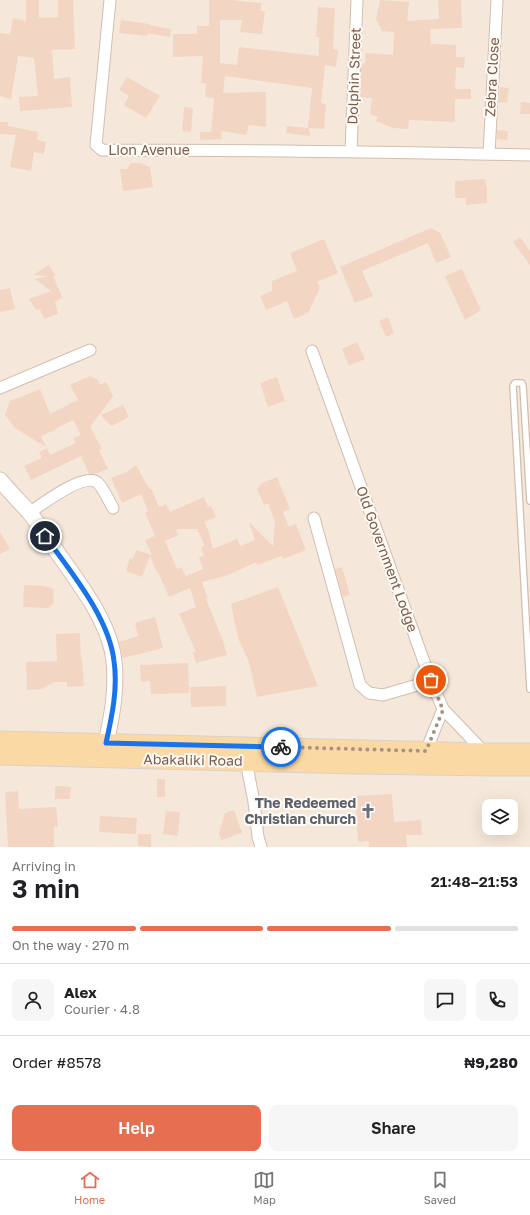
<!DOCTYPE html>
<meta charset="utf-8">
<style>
:root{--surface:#fff;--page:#f6f6f6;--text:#202124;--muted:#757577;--line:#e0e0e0;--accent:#e76f51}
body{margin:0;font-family:"Golos Text",sans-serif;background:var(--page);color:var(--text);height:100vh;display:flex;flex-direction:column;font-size:15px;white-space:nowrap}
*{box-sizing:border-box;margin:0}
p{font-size:13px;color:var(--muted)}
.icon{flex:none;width:22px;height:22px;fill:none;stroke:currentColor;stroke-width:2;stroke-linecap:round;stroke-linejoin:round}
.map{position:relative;height:847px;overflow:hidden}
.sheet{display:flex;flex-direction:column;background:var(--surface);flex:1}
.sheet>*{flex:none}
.controls{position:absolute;left:482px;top:799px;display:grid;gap:8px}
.controls a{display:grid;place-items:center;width:36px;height:36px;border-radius:8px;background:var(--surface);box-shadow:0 4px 16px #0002;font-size:20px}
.pin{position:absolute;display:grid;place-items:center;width:34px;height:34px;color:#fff;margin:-17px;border:2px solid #fff;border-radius:50%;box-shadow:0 1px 4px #0007}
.courier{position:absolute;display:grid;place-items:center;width:40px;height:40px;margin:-20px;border:3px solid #1a73e8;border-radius:50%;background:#fff;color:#222;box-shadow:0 1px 5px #0007}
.summary em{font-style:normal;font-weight:600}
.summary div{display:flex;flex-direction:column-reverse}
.summary{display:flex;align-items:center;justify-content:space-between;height:68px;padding:0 12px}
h1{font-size:26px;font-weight:600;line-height:30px}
.bar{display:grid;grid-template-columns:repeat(4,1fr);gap:6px 4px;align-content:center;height:48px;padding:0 12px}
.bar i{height:5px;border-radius:3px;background:var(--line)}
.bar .current{background:var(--accent)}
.bar p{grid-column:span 4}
.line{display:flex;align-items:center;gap:10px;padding:0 12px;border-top:1px solid var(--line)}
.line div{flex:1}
.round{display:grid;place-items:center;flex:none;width:42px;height:42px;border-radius:8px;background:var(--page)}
.action{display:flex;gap:8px;margin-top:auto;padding:8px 12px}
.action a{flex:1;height:46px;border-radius:8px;background:var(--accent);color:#fff;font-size:16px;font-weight:600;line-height:46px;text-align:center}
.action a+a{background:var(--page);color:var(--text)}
.dock{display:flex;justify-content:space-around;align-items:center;height:56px;border-top:1px solid var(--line);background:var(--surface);font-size:11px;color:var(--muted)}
.dock a{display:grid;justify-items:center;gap:2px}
.dock .current{color:var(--accent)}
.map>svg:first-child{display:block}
.residential{fill:#f5e8da;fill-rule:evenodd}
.building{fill:#f3d5c3;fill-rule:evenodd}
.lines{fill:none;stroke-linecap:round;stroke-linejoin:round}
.lane-casing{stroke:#d1beb0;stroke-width:8}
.street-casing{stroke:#d1beb0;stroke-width:13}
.secondary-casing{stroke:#d6c0b0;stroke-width:17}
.primary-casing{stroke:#dad1cd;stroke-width:19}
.lane{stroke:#fff;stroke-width:5.5}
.street{stroke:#fff;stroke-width:11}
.secondary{stroke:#fff;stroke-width:15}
.primary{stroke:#fbd9a5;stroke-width:17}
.done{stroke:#a89285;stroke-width:4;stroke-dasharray:0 7.2}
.route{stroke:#1a73e8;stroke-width:5}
.labels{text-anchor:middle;stroke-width:4;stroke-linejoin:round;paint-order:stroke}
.street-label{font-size:14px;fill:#7a5c4d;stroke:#fffaf3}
.worship-label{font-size:14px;font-weight:bold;fill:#5b616d;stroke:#fffaf3;text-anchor:end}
</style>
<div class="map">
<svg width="530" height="847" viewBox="0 0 530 847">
<rect width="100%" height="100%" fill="#fdf6ec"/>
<path class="residential" d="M0 0H530V847H0ZM489 806H511V828H489Z"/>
<g class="building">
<path d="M26 0H39V18L58 17V0H73L75 49 52 50 54 79 70 77 72 107 20 111 19 97 38 96 34 58 18 56 11 99 0 96V33L10 34 13 18 26 21Z"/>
<path d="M209 0H231L261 3V11H265L262 34 240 32 242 20H220V63L237 65 239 47 319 56V37H316L318 7 335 8 333 49 338 50 336 67 325 65 321 103 326 104 324 129 308 128 312 88 225 76 223 93 266 92V127L249 125 246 135 221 131 222 139 200 140V132H211L214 98 205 97 206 83H201L203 56 173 57V34H197V26H209Z"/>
<path d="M380 0 409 2 407 21 439 19 438 0H461L462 28 430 29 431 44 456 45V57H465L464 68 456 67 455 89H471V99H455V122L409 120 408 129 393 128 376 121 378 117 370 114 372 98 360 97 361 64 365 63 366 53 393 55 394 32 382 31 376 19Z"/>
<path d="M121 20 149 24V25L171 29 170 37 148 33 147 36 119 33Z"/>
<path d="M127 77 160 96 146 118 124 105 129 96 119 90Z"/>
<path d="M500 87 509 88 507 103 499 102Z"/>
<path d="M521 102 530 103V114H520Z"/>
<path d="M184 107 193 108 191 132 182 131Z"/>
<path d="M0 122H8V126L38 132 37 140 46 142 44 154 34 152 31 171 10 167 16 135 0 134Z"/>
<path d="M287 126 309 128 310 136 286 133Z"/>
<path d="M497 130 508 131 507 140 497 139Z"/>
<path d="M131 163H140L150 167 153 187 123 191 120 169H127Z"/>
<path d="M485 179 486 186H487V203L466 205V198H455V181Z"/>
<path d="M431 228 440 233 451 257 436 263 428 243 362 271 373 296 355 303 340 267Z"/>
<path d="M520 237 530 251V265L513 242Z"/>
<path d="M324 239 338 273 317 282 320 288 308 313 294 319 287 301 266 310 260 296 272 291V281L297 271 290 253Z"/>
<path d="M49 265 56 276H53L63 299 61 298 55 302 58 314 44 319 40 309 36 310 29 299 51 291 35 279 48 276 33 275Z"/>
<path d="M462 269 481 310 465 320 445 276Z"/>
<path d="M10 288 15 309 0 312V290Z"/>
<path d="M388 317 394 333 386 337 379 321Z"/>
<path d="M357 342 365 359 349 366 342 349Z"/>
<path d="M90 376 98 380 100 385 106 382 113 396 90 427 102 449 99 450 108 469 95 474H89L81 456 31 480 24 466 42 458 39 452 47 448 50 455 76 443 73 438 81 435 73 420 55 429V430L41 436 46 447 15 428 5 415 10 401 40 389 50 414 78 400 70 385Z"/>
<path d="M277 377 285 401 268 407 260 383Z"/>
<path d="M123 405 129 417 111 426 101 415Z"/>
<path d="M136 465 149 488 152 490 159 507 166 504 170 512 204 497 208 507 211 506 216 517 204 522 209 532 213 549 237 539 240 546 255 540 249 522 273 546 275 521 268 503 264 505 257 489 262 483 277 477 290 509 283 512 289 527 296 524 306 550 283 559 282 556 257 565 256 562 228 575 202 582 208 599H206L223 641 227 655 196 663 193 652H196L179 614 196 607 190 588 169 597 158 572 157 573 150 556 142 577 126 571 130 558 133 559 136 550 152 555 145 540 155 536 145 513 148 511 141 494 122 503 111 478 125 473ZM176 529H197L205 546 201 547 204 556 199 557 203 569 186 576 181 567 177 569 165 541 178 535Z"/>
<path d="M0 532 10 549 0 554Z"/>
<path d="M342 567 350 595 343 597 335 569Z"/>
<path d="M24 585 44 586 54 589 53 604 48 608 23 607Z"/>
<path d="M278 587 318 686 257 697 249 662 238 638 231 604Z"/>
<path d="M155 617 163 648 123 658 119 642 138 636 135 623Z"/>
<path d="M80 633 81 659H82L84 686 67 687V682H54L41 689 27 690 26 662 57 661 56 634Z"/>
<path d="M188 663 189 693 151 694 150 681 141 682 140 665Z"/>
<path d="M226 686V706L191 707 190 687Z"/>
<rect x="157" y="779" width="8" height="18"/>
<path d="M55 786 71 787 70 799H55Z"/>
<path d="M18 791 19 809 56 807 58 827H54V847H8L5 792Z"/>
<path d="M392 794 394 822 421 820 422 835H406L407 847H369V841L358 842 355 796Z"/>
<path d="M234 810 242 833 221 840 219 833 225 813Z"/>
<path d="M166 811 180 812 178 836 163 834Z"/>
<path d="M100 816 137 818 136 834 99 832Z"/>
<path d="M138 834H151V847L138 846Z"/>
</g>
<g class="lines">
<defs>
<path id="lane" d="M530 501 523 386 522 383H515L513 386 530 689"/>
<g id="street">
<path d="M110 0 96 145 102 150C244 150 387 152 530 155"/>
<path d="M351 151 357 0"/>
<path d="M489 154 497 0"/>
<path d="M312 351 431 681 443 709 486 754"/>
<path d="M0 388 90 350"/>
<path d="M29 513C41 505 85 471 98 483 103 488 109 501 113 508"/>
<path d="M314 518 360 685 369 693 383 695 431 681"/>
<path d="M426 755V751L443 709"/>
<path d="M246 761 254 802 258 837 261 847"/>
</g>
<path id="secondary" d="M0 480C9 491 19 501 29 512 41 527 51 544 62 559 82 587 111 626 114 662 117 689 112 716 106 743"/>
<g id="primary">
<path d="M0 740 486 752H530"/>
<path d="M0 756 355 765 495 767H530"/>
</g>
</defs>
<use href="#lane" class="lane-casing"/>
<use href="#street" class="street-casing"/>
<use href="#secondary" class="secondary-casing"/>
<use href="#primary" class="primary-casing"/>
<use href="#lane" class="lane"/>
<use href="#street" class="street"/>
<use href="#secondary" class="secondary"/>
<use href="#primary" class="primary"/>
</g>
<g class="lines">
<path class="done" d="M281 747 426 751 443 710 431 680"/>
<path class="route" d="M45 536C70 571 109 617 114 661 118 689 112 716 106 743L281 747"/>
</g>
<defs>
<symbol id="church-bare" viewBox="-9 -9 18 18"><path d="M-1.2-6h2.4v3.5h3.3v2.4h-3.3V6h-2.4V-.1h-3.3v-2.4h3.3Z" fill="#6b7280" stroke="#fffaf3" stroke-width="2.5" paint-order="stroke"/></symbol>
</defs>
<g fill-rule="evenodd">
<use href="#church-bare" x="357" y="800" width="22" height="22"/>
</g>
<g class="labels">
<g class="street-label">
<text transform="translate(354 76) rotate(-88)" y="5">Dolphin Street</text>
<text transform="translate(492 77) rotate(-87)" y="5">Zebra Close</text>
<text x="149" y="155">Lion Avenue</text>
<text transform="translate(387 559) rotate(70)" y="5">Old Government Lodge</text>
<text transform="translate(193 760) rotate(1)" y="5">Abakaliki Road</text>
</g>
<g class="worship-label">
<text x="356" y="808">The Redeemed<tspan x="356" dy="16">Christian church</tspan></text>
</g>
</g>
</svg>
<div class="controls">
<a><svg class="icon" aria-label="layers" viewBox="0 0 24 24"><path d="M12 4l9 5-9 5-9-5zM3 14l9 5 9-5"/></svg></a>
</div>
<div class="pin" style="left:431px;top:680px;background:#ea580c"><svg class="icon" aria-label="bag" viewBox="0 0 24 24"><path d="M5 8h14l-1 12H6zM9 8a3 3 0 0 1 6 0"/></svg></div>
<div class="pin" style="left:45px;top:536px;background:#1f2937"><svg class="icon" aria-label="home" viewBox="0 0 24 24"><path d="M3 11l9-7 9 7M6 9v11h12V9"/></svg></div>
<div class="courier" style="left:281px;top:747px"><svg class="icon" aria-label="bike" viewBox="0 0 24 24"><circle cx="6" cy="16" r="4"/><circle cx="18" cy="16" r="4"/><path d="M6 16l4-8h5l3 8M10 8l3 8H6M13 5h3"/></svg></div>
</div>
<section class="sheet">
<div class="summary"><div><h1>3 min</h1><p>Arriving in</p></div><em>21:48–21:53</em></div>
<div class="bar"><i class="current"></i><i class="current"></i><i class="current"></i><i></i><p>On the way · 270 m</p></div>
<div class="line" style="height:72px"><a class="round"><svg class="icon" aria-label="person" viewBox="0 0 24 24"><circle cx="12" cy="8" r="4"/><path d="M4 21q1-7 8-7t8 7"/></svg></a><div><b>Alex</b><p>Courier · 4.8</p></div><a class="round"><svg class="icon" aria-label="chat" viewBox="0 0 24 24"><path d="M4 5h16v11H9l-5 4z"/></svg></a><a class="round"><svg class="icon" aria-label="phone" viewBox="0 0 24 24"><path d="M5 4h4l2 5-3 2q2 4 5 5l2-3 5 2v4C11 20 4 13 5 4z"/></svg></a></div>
<div class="line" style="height:52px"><div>Order #8578</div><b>₦9,280</b></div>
<div class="action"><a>Help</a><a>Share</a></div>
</section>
<nav class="dock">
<a class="current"><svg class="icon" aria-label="home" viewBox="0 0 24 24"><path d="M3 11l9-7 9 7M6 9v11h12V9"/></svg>Home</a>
<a><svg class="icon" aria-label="map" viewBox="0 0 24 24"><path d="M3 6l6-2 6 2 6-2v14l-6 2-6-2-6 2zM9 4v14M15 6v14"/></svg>Map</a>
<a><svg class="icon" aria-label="saved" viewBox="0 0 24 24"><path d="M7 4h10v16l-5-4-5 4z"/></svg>Saved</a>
</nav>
